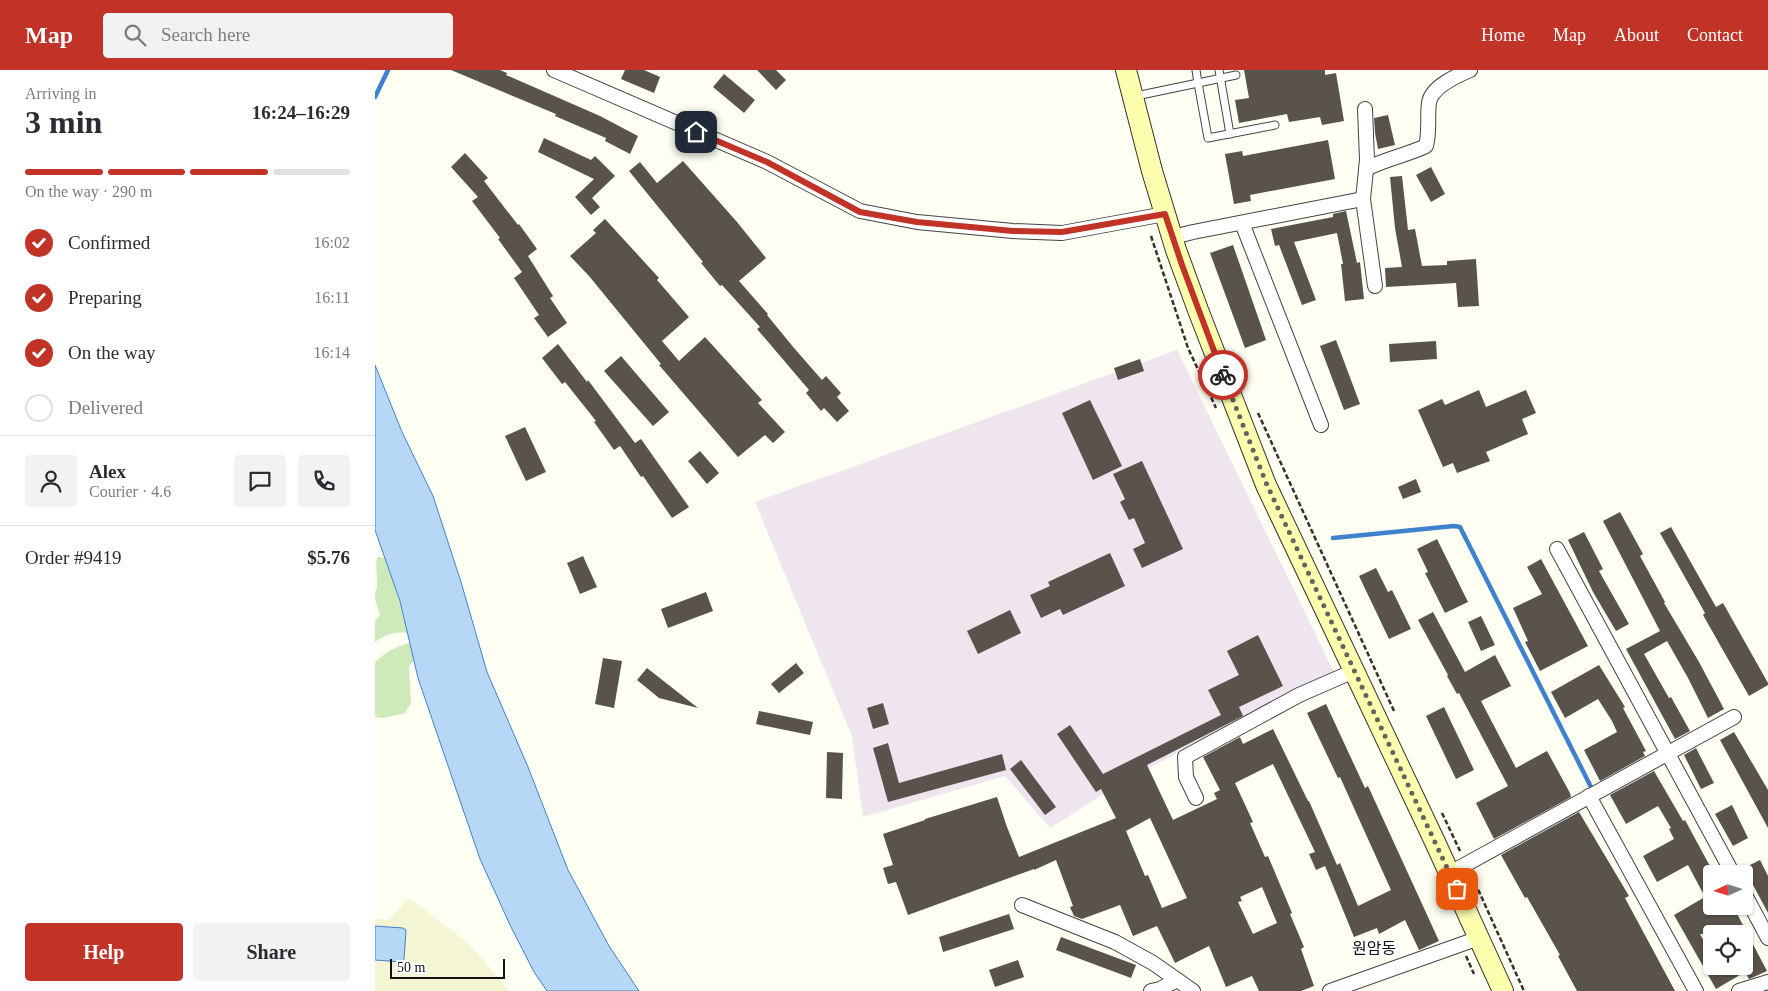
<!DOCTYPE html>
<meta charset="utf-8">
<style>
:root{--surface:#fff;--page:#f2f2f3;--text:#2b2b33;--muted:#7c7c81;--line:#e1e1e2;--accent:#c13326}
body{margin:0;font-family:"Times New Roman","Noto Sans KR",serif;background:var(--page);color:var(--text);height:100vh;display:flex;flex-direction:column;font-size:19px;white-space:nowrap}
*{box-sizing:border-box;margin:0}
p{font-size:16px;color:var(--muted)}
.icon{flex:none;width:28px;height:28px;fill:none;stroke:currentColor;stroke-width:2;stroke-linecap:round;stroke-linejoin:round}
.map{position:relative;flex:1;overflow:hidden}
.details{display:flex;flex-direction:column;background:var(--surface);width:375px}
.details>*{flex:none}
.needle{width:32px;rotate:266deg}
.buttons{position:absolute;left:1328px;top:795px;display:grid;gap:10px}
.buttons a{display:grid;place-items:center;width:50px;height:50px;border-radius:5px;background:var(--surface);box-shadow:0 1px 4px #0004;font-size:25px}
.scale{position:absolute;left:15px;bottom:12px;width:115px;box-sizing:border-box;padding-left:5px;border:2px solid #101010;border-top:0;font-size:14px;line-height:18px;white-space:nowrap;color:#101010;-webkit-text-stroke:4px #fff;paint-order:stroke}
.pin{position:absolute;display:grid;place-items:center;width:42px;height:42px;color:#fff;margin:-21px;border-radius:10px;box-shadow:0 2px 8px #0006}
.courier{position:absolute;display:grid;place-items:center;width:50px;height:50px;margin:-25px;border:4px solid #c13326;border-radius:50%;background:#fff;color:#222;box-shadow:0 1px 6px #0007}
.headline em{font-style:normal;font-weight:600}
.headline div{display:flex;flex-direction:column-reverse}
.headline{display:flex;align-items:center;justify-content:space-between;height:85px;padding:0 25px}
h1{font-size:32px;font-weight:600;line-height:38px}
.bar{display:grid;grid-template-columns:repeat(4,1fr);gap:8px 5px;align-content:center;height:60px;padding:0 25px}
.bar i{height:6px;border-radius:4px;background:var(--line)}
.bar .current{background:var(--accent)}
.bar p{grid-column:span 4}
.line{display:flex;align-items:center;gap:12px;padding:0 25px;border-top:1px solid var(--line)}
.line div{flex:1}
.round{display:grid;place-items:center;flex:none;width:52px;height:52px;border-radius:5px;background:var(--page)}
ol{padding:0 25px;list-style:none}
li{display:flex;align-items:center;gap:15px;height:55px}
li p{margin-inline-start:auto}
li .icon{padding:5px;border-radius:50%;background:var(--accent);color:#fff;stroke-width:4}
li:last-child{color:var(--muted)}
li i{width:28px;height:28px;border:2px solid var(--line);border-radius:50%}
.primary-button{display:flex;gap:10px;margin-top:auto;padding:10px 25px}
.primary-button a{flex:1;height:58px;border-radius:5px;background:var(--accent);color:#fff;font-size:20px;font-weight:600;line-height:58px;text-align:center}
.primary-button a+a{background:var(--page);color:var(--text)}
header{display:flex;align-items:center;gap:30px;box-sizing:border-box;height:70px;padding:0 25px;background:var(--accent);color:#fff}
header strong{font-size:24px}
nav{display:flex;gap:28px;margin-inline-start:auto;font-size:18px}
.search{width:350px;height:45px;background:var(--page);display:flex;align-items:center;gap:12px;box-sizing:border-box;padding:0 18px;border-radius:5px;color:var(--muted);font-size:19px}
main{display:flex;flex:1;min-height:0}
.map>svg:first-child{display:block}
.industrial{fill:#eee5ee}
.farmland{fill:#f4f5d2}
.green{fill:#ceeabb}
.water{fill:#b7d7f7;stroke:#3e82ce}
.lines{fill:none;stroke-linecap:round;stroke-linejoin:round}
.stream{stroke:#3e82ce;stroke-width:4.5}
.building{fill:#59534c;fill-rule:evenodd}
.service-casing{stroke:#434343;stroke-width:9}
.minor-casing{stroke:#434343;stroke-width:16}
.secondary-casing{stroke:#323232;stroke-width:22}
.path{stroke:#323232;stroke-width:2.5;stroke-dasharray:5 2.5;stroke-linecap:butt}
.service{stroke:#fff;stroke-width:7}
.minor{stroke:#fff;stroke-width:14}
.secondary{stroke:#fdffae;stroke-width:20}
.done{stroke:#64635f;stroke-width:5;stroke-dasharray:0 9}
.route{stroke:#c13326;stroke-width:6}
.labels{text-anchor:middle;stroke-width:5;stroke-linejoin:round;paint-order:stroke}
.quarter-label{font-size:16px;fill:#101010;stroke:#fff}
</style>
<header>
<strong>Map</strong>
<div class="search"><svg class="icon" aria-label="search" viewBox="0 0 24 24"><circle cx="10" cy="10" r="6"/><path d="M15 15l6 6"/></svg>Search here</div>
<nav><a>Home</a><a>Map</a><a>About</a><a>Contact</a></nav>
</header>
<main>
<section class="details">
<div class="headline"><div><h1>3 min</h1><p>Arriving in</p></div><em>16:24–16:29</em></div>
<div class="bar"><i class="current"></i><i class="current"></i><i class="current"></i><i></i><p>On the way · 290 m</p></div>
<ol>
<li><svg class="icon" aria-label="check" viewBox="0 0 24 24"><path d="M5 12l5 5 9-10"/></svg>Confirmed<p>16:02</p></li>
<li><svg class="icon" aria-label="check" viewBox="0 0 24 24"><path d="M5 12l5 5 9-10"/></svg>Preparing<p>16:11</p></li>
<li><svg class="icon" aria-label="check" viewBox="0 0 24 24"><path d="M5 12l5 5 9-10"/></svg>On the way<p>16:14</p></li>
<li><i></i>Delivered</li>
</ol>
<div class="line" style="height:90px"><a class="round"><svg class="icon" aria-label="person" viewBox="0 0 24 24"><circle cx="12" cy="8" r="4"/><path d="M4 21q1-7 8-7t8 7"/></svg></a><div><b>Alex</b><p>Courier · 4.6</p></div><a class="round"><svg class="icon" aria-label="chat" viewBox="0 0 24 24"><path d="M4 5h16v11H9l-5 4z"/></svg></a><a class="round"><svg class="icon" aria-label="phone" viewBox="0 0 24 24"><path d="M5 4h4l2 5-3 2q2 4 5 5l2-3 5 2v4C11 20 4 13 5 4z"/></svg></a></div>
<div class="line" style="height:65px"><div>Order #9419</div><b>$5.76</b></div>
<div class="primary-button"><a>Help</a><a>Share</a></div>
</section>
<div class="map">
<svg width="1393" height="921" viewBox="0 0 1393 921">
<rect width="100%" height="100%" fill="#fffef3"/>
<path class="industrial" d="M802 280 959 602 751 710 675 758 630 706 488 747 477 666 380 432Z"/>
<path class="farmland" d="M34 828 94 874 134 921H0V849L14 850Z"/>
<g class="green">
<path d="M2 487 10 488 25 531 32 563C20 561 10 565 0 572V551L5 545C3 538 0 532 0 524 0 522 2 519 2 516 3 506 0 497 2 487Z"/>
<path d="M35 573 39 591 34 596 36 633 30 643 9 648 0 647V592C10 583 21 576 35 573Z"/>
</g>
<g class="water">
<path d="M0 295 27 362 58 426 86 512 112 602 153 697 193 800 234 876 264 921H172L159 902 135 855 105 789 43 608 25 531 0 460Z"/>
<path d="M0 856 28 858 31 860 29 889 27 892 0 890Z"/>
</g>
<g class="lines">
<g class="stream">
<path d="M0 27 13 0"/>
<path d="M958 468 1079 456 1085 457 1218 721"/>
</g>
</g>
<g class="building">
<path d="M76 0H125L132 3 131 5 225 46 263 66 255 84 230 71 231 68 180 46 181 44Z"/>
<path d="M250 0H269L285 7 279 23 246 9Z"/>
<path d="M382 0H401L411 10 401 20Z"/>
<path d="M869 0H950V5L961 3 969 51 947 55 945 47 914 52 912 44 864 53 860 30 874 28Z"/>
<path d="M349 4 380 30 369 43 338 17Z"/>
<path d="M1013 45 1020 75 1003 79 1000 63 999 48Z"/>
<path d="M169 68 216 90 220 86 240 106 217 128 225 137 216 145 200 127 219 109 163 82Z"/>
<path d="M953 70 960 109 875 125 876 131 859 134 850 84 867 81 868 86Z"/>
<path d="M90 83 113 108 109 111 143 155 144 154 162 179 153 186 178 226 175 228 192 253 173 267 159 248 164 245 139 208 147 202 123 169 125 168 97 131 103 127 76 97Z"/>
<path d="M308 91 362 152 391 188 364 211 393 244 392 245 419 278 447 310 451 306 466 323 462 327 474 341 462 352 449 338 446 341 431 323 434 320 382 259 385 257 347 215 345 216 326 193 328 192 254 101 265 92 282 113Z"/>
<path d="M1056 97 1070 124 1056 132 1041 105Z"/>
<path d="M1027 106 1033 160 1040 159 1047 196 1072 195V191L1101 189 1104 236 1083 237 1081 213 1011 217 1010 198 1027 197 1020 158 1015 107Z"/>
<path d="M971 141 982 193 985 192 989 229 970 231 966 194H968L962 163 919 172 941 230 927 235 904 175 900 176 896 159 958 147V144Z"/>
<path d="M230 149 284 208 282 210 314 247 287 271 304 291 330 267 387 330 383 333 410 362 398 373 390 365 363 387 284 295 286 294 214 206 195 186 221 163 218 160Z"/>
<path d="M858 175 891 270 870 278 835 183Z"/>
<path d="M961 270 985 334 969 340 945 276Z"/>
<path d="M1061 271 1062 289 1015 292 1014 274Z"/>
<path d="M183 274 212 312 213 310 260 373 266 369 314 437 297 448 268 406 266 407 245 376 239 380 219 352 221 351 190 312 187 314 167 288Z"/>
<path d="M246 286 294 342 278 356 229 301Z"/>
<path d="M765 289 769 301 743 310 739 298Z"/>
<path d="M1104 320 1111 337 1151 320 1161 343 1147 349 1153 364 1111 382 1115 391 1082 403 1078 393 1068 397 1043 340 1067 329 1070 335Z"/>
<path d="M715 330 747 396 718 410 687 343Z"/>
<path d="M150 357 171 402 151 411 130 366Z"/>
<path d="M325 381 344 403 332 414 313 391Z"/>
<path d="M767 391 808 479 767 498 758 479 770 473 759 448 754 450 745 432 750 429 738 404Z"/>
<path d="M1041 409 1046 422 1028 429 1023 417Z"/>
<path d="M1245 442 1268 484 1265 486 1290 532 1289 533 1324 592 1349 639 1333 648 1313 608 1292 571 1269 584 1294 628 1296 627 1315 661 1300 669 1251 579 1285 561 1228 451Z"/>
<path d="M1296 457 1341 537 1348 533 1393 613V615L1374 626 1328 545 1330 543 1285 463Z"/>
<path d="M1209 462 1228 499 1224 501 1254 554 1241 561 1218 522 1193 470Z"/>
<path d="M1062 469 1093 532 1070 543 1050 503 1053 502 1042 479Z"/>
<path d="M735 483 750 516 688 545 685 539 666 548 655 525 675 516 673 512Z"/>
<path d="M208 486 222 517 205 524 192 493Z"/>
<path d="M1166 489 1213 576 1165 601 1150 572 1153 571 1138 538 1167 524 1152 497Z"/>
<path d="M1001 498 1013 522 1017 520 1036 559 1014 569 984 506Z"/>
<path d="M331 522 338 541 293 558 286 539Z"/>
<path d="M635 540 646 563 603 584 592 561Z"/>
<path d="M1058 542 1090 602 1120 585 1136 616 1106 631 1141 698 1172 681 1195 723 1196 727 1119 769 1101 733 1133 716 1084 623 1082 624 1072 606 1073 605 1043 550Z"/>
<path d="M1106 546 1120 575 1106 581 1093 552Z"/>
<path d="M883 565 908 616 864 637 868 646 772 695 798 750 842 729 839 723 845 720 828 687 865 667 868 674 898 659 933 731H934L962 795 965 793 983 836 1016 820 965 707 963 708 932 643 951 634 990 718 993 716 1064 871 1044 880 1030 850 1004 864 1002 858 979 867 950 796 941 800 934 784 940 782 898 694 860 713 878 752 875 753 890 787 893 786 917 843 915 844 929 877 926 879 939 916 926 921H884L877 906 851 917 834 876 800 893 782 856 758 866 745 835 707 849 699 846 695 837 698 836 681 790 659 800V799L533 845 521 812 513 814 508 798 518 795 508 764 550 750V749L622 727 632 757 644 787 741 748 726 719 721 722 682 664 695 655 728 704 846 645 833 620 864 605 852 581ZM775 748 812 828 787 838 773 805 770 806 751 761ZM887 817 902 853 878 864 863 832 867 831 865 827Z"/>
<path d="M228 588 247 591 239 638 220 634Z"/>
<path d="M421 593 429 603 404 623 396 614Z"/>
<path d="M1224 595 1250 637 1248 638 1271 681 1268 682 1270 686 1225 711 1209 680 1242 662 1237 651 1223 629 1190 648 1176 622Z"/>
<path d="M272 598 323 638 284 628 262 610Z"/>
<path d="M508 633 514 654 498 659 492 638Z"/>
<path d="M1069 637 1099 700 1081 709 1051 646Z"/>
<path d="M384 641 438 652 435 665 381 654Z"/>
<path d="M1359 662 1393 720V758L1345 670Z"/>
<path d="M513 673 524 713 627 684 631 700 513 732 498 678Z"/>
<path d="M1321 678 1339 713 1326 719 1309 685Z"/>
<path d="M452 682 468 683 467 729 451 728Z"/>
<path d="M646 690 681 737 670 745 635 699Z"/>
<path d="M1279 701 1308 751 1310 750 1336 798V836H1358L1392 901 1381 906 1374 909 1370 902 1341 919 1299 845 1330 827 1313 795 1282 812 1268 786 1299 769 1294 759 1296 758 1283 736 1251 754 1235 725ZM1325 864H1369V896H1336V884Z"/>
<path d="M1357 735 1373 768 1358 776 1340 744Z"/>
<path d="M1204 742 1254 826 1250 828 1300 921H1202L1183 886 1185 885 1152 827 1150 828 1126 785Z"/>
<path d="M1385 790 1393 806V843L1369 798Z"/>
<path d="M634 844 639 859 568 882 564 867Z"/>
<path d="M686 867 761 895 756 908 681 880Z"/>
<path d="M643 890 649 907 620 917 614 900Z"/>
</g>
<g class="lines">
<defs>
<g id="service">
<path d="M844 0 855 64"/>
<path d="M861 5 823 13 833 68 900 55"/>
<path d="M761 26 823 13 821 0"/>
</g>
<g id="minor">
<path d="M179 0 392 92 485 141 542 152 638 161 687 163 790 144"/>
<path d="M990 39 992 90 988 129 1000 216"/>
<path d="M991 99C1010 89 1032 85 1051 76 1055 61 1052 47 1054 33 1056 17 1081 6 1095 0"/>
<path d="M867 153 946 355"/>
<path d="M798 167 818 162 988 129"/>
<path d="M1182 479 1358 804"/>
<path d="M1214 726 1321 921"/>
<path d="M821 728 811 707 810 687 924 625 979 601"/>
<path d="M1075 803 1359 647"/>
<path d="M1369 823 1393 868"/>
<path d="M647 835 740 872 778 893 818 921"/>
<path d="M776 921 785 919 802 910"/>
<path d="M955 921 1104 868"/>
<path d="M1364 921 1393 912"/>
</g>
<path id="secondary" d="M751 0 777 101 801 180 823 240 891 415 1060 772 1128 921"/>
</defs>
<use href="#service" class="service-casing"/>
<use href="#minor" class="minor-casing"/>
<use href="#secondary" class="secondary-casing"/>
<g class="path">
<path d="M776 166 813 278 841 338"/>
<path d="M883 343 1019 641"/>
<path d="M1067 743 1085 781"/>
<path d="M1097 806 1149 921"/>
<path d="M1091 886 1099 904"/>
</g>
<use href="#service" class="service"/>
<use href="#minor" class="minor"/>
<use href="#secondary" class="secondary"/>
</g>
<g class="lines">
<path class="done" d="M848 305 892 415 1082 819"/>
<path class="route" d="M321 62 392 92 485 142 542 152 638 161 687 162 790 144 807 195 848 305"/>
</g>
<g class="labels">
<g class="quarter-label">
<text x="999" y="884">원암동</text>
</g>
</g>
</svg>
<div class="buttons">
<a><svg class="needle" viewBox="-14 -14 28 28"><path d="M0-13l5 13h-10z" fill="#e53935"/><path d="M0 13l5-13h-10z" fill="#7c7c81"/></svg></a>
<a><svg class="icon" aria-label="locate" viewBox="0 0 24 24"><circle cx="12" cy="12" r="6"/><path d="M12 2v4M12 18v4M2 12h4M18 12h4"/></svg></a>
</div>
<div class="scale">50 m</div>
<div class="pin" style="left:1082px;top:819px;background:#ea580c"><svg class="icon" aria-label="bag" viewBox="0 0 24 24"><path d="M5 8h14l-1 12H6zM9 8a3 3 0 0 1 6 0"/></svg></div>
<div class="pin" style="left:321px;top:62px;background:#1f2937"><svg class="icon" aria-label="home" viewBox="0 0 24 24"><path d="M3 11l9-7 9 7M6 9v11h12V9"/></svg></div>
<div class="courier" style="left:848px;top:305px"><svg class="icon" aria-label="bike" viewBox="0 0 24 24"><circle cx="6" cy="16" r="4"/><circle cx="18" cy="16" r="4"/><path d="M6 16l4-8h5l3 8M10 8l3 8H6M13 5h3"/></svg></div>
</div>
</main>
